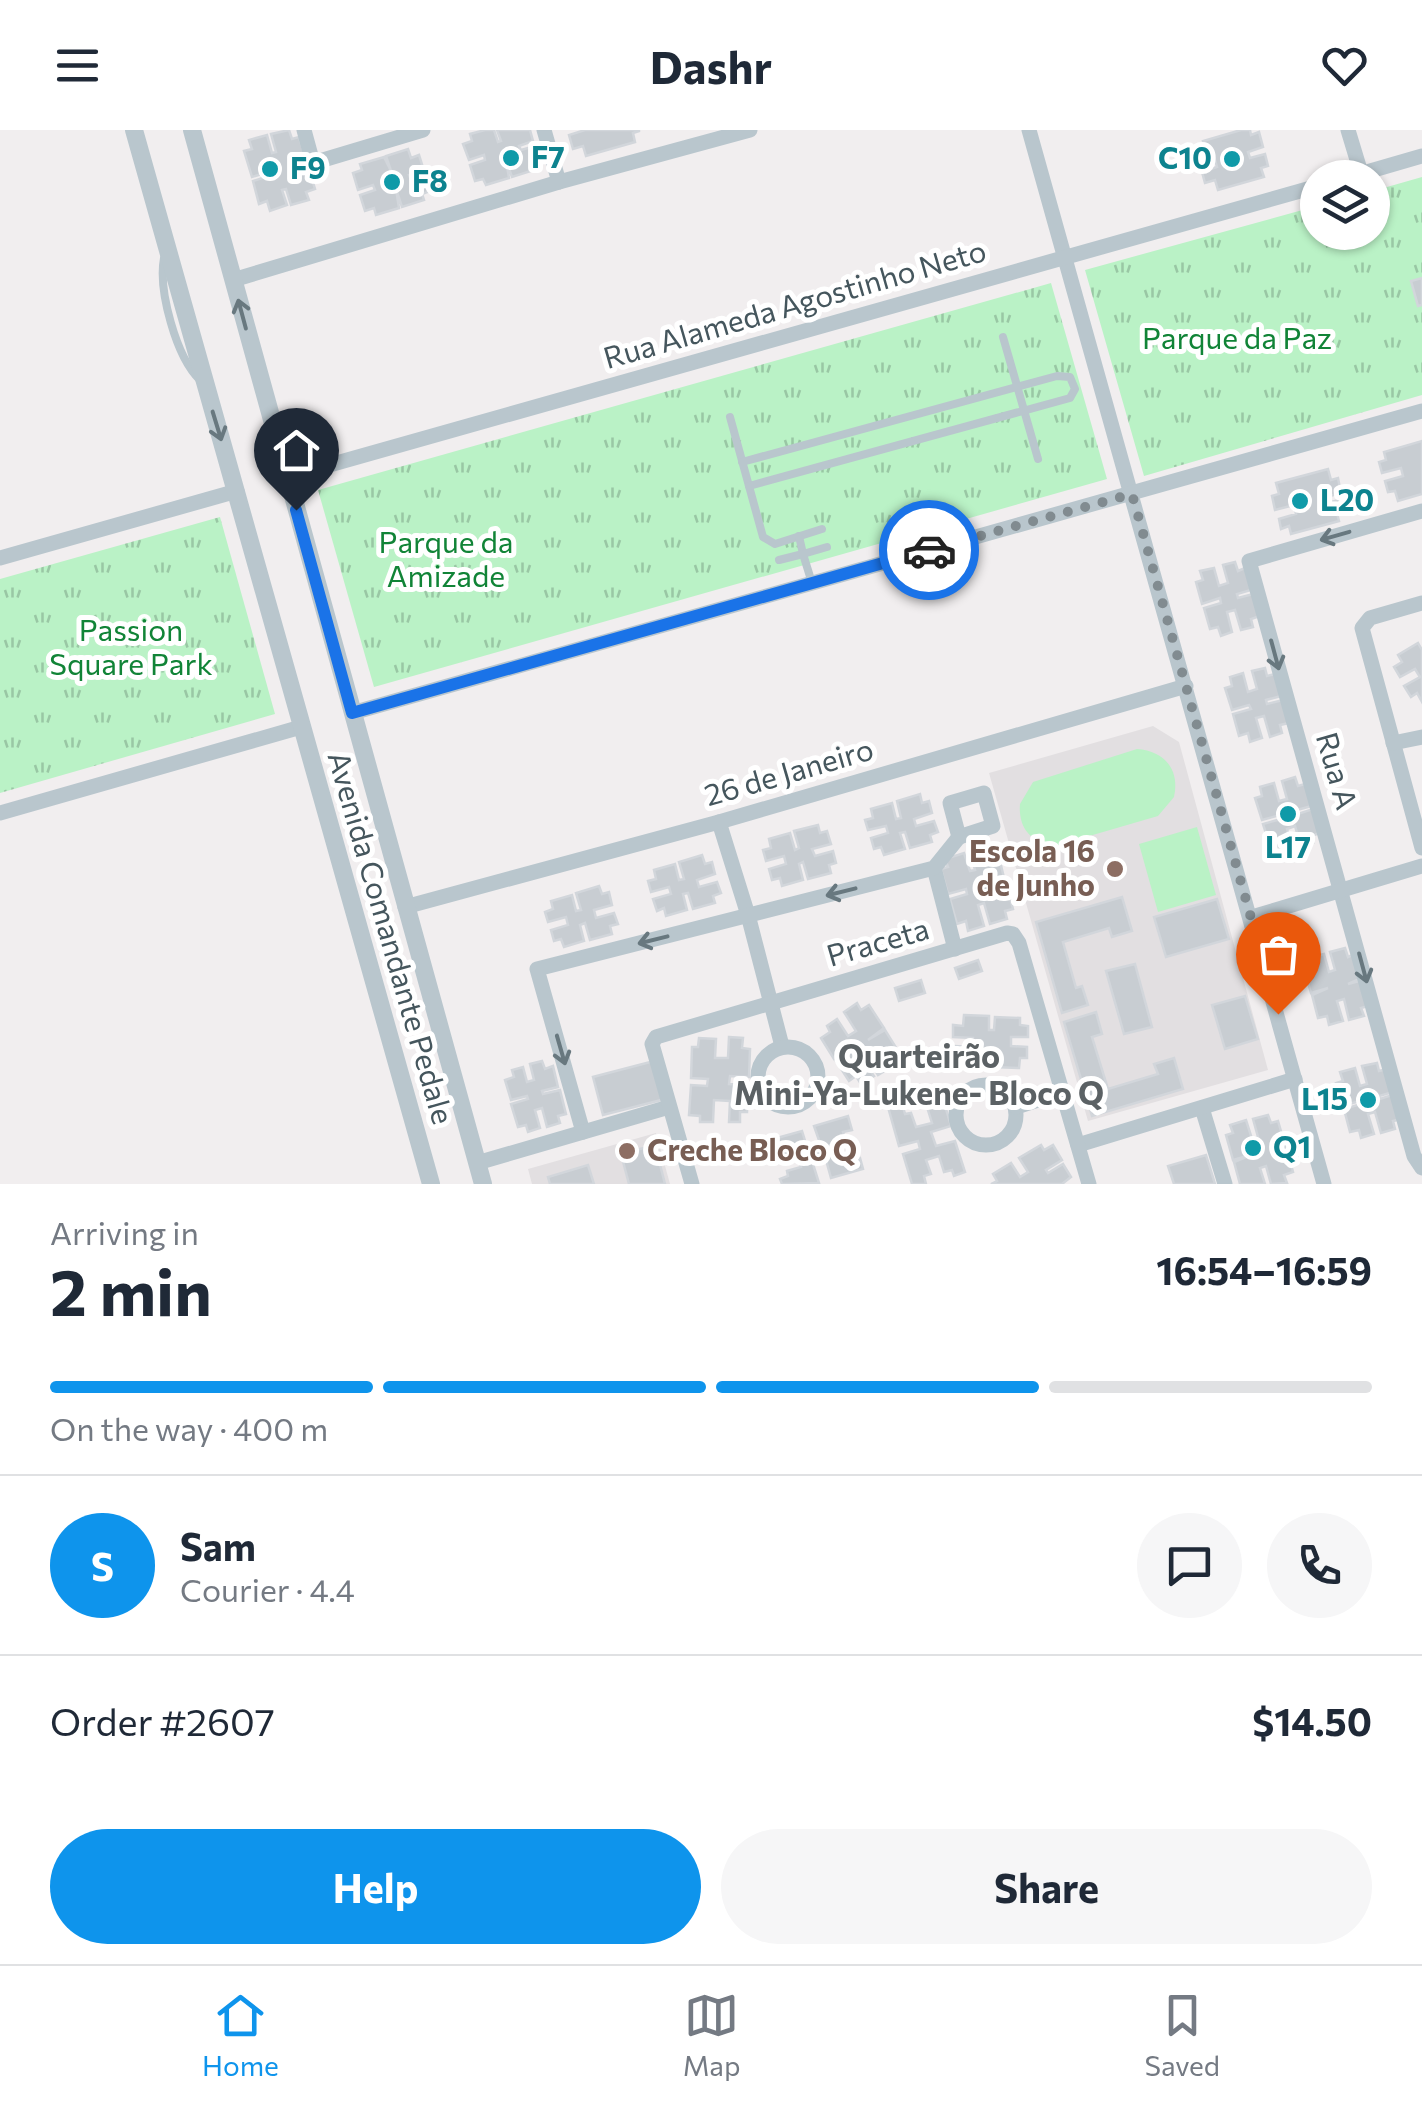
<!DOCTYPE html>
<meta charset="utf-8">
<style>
:root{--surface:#fff;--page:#f6f6f7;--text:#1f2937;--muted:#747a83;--line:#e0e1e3;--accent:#0e94ec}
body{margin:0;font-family:Commissioner,sans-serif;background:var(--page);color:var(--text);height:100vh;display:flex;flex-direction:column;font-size:38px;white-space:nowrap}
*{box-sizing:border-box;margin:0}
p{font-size:32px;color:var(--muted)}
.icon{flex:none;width:55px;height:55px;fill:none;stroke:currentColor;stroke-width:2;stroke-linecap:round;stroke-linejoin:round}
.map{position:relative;height:1054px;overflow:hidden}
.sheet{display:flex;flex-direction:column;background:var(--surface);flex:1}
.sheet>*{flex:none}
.buttons{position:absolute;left:1300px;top:30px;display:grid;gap:20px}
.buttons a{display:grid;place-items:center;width:90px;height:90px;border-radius:50%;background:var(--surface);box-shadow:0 2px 8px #0004;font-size:50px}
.pin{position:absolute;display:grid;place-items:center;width:85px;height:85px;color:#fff;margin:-102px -42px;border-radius:50% 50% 50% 0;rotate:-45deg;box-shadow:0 0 10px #0007}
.pin .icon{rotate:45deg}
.courier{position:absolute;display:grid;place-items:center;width:100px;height:100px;margin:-50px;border:8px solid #1a73e8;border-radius:50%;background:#fff;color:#222;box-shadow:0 2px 12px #0007}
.headline em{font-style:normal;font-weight:700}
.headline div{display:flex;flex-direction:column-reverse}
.headline{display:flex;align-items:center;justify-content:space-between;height:170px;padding:0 50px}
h1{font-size:65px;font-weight:700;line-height:75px}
.bar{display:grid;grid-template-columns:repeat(4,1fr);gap:15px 10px;align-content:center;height:120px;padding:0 50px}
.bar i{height:12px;border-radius:8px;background:var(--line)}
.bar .current{background:var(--accent)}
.bar p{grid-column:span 4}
.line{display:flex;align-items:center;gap:25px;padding:0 50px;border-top:2px solid var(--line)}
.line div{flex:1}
.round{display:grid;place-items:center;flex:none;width:105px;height:105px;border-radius:52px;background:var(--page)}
.button{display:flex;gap:20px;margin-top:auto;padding:20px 50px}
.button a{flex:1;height:115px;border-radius:60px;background:var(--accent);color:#fff;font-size:40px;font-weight:700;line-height:115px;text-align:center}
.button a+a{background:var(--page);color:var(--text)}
header{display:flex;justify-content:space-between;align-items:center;height:130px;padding:0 50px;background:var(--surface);font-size:45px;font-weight:700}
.menu{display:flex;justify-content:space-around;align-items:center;height:140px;border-top:2px solid var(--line);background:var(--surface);font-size:28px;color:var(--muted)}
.menu a{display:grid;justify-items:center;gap:5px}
.menu .current{color:var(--accent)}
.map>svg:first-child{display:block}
.education{fill:#e2dfe1}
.grass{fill:#baf2c6}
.park{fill:url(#park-tufts)}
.building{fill:#c8cdd2;stroke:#d2d6db;stroke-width:2.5}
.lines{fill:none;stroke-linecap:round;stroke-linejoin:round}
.service{stroke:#b9c6cd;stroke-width:8}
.minor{stroke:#b9c6cd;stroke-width:15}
.tertiary{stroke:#b9c6cd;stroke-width:18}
.oneway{stroke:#68787f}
.done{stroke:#818b90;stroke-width:10;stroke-dasharray:0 18}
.route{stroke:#1a73e8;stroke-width:12}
.culture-dot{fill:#0f9aa8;stroke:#fff;stroke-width:4}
.education-dot{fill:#8d6e63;stroke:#fff;stroke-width:4}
.labels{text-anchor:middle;stroke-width:10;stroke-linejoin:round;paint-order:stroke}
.culture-label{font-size:30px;font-weight:bold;fill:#0d838f;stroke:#fff;text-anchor:start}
.street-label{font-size:30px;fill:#45565d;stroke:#fff}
.park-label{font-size:30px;fill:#118437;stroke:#fff}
.education-label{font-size:30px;font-weight:bold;fill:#785e54;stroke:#fff;text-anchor:end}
.neighbourhood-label{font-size:32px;font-weight:bold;fill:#5b6164;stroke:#fff}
</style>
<header><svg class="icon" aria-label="menu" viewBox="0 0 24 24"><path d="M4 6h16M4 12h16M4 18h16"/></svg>Dashr<svg class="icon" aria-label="heart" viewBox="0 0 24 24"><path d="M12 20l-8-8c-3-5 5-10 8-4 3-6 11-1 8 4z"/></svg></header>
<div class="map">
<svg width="1422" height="1054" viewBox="0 0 1422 1054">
<defs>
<pattern id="park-tufts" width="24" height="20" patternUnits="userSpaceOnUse" patternTransform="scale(2.5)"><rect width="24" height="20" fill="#baf2c6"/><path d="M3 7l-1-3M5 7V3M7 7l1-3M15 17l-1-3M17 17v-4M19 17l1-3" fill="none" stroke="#99c7a4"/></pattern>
</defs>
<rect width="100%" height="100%" fill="#f1eeef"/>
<g class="education">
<path d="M1153 596 1179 612 1268 940 1088 991 989 643Z"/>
<path d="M656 1003 670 1054H532L528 1039Z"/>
</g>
<g class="grass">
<path d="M1137 619C1165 621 1180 640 1174 667L1158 686 1055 716C1031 713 1018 698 1020 674L1033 652Z"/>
<path d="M1197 697 1216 765 1158 782 1139 714Z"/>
</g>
<g class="park">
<path d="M1422 47V265L1144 346 1085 140 1317 76 1318 102H1372L1373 61Z"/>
<path d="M1051 153 1107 349 374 557 318 360Z"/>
<path d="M220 387 275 584 0 663V449Z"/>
</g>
<g class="building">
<path d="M289 0 292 9 299 7 307 32 290 37 291 40 308 36 315 59 306 62 309 70 291 75 286 59 282 60 287 75 270 81 267 71 259 74 253 51 269 46 268 42 252 47 244 21 252 19 249 10 267 5 272 23 276 22 271 4Z"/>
<path d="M485 0H494L498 12 501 11 497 0H530L533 11 519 16 521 20 535 16 540 32 532 34 534 40 512 47 506 30 509 48 486 55 483 49 475 51 470 35 485 30 484 25 469 30 463 14 472 11 470 4Z"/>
<path d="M585 0H639V1L633 3 635 12 586 26 583 16 573 19 569 5Z"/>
<path d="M1241 0H1250L1251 5 1259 2 1263 17 1248 22 1250 28 1265 24 1268 36 1261 38 1264 47 1218 60 1215 50 1205 53 1202 42 1217 37 1215 30 1199 35 1196 22 1206 20 1203 11Z"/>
<path d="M408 19 411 28 419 25 424 41 409 45 411 50 425 45 430 61 422 64 424 70 402 77 396 59 399 78 376 85 374 78 365 81 360 65 375 60 373 55 358 60 353 43 362 40 360 34 384 27 391 41 386 26Z"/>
<path d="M1422 148V175L1418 176 1411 151Z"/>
<path d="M1422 311V364L1398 371 1395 361 1388 362 1385 351 1403 346 1401 338 1382 343 1379 332 1386 330 1384 322Z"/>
<path d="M1328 339 1331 350 1338 348 1341 363 1326 367 1327 373 1343 369 1346 381 1337 383 1339 391 1291 404 1289 396 1281 399 1279 389 1296 384 1294 375 1275 380 1272 366 1279 364 1276 353Z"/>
<path d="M1235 432 1238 441 1245 438 1251 460 1237 464 1238 468 1253 464 1260 486 1251 489 1253 497 1241 500 1235 480 1227 482 1232 502 1221 506 1218 497 1210 499 1204 478 1221 473 1220 468 1202 474 1196 452 1203 450 1200 441 1214 438 1219 456 1228 453 1223 435Z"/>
<path d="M1418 513 1422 520V572L1417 563 1411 567 1404 556 1420 547 1415 539 1400 547 1394 537 1402 532 1398 525Z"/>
<path d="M1265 538 1267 546 1275 544 1281 566 1266 570 1267 574 1283 570 1289 593 1280 595 1282 603 1270 607 1264 586 1256 588 1262 608 1250 612 1248 603 1239 606 1233 584 1251 579 1249 575 1232 580 1225 558 1232 556 1230 547 1243 543 1248 562 1257 559 1252 541Z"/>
<path d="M1295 647 1298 656 1305 654 1312 676 1297 680 1298 684 1313 679 1320 703 1311 706 1313 713 1301 717 1295 696 1287 699 1293 719 1280 722 1278 714 1270 716 1263 694 1281 689 1280 685 1262 690 1255 668 1262 666 1260 657 1274 653 1279 671 1287 669 1282 651Z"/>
<path d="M920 664 922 673 929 671 932 683 914 689 916 696 934 691 938 702 930 705 932 712 910 718 905 702 900 703 905 719 884 725 881 717 874 719 871 708 888 703 886 696 868 700 865 690 873 688 871 679 892 673 896 689 901 688 897 671Z"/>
<path d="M818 695 820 703 827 701 831 714 812 719 815 726 833 721 836 733 829 735 831 743 808 749 803 732 799 734 803 750 782 756 780 748 772 750 769 739 786 734 784 726 766 731 763 720 771 718 769 709 790 703 795 720 799 718 794 701Z"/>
<path d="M988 717 990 726 998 723 1004 748 990 752 991 757 1006 753 1013 779 1005 781 1007 789 990 794 984 773 978 775 984 796 968 801 966 791 957 794 950 769 967 764 966 759 948 764 941 739 948 737 945 729 964 723 970 741 975 740 970 722Z"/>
<path d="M702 725 705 734 712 732 715 744 697 750 699 757 717 752 721 763 713 766 715 773 693 779 688 763 683 764 687 780 666 786 664 778 657 781 653 769 671 764 669 757 651 762 648 751 656 749 654 740 675 734 679 750 684 749 679 732Z"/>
<path d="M599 756 602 764 609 762 612 775 594 780 596 788 614 783 618 794 610 796 612 804 590 810 585 793 580 795 584 811 564 817 561 809 554 811 551 800 568 795 566 787 548 792 545 782 553 779 551 771 572 765 576 781 581 780 576 763Z"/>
<path d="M1122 767 1132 801 1112 807 1109 798 1063 812 1076 858 1082 856 1088 875 1062 883 1036 792Z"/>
<path d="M1217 769 1229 809 1166 827 1154 787Z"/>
<path d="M1345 818 1348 827 1355 824 1362 848 1348 854 1363 850 1371 875 1361 878 1364 886 1349 890 1344 869 1337 871 1343 891 1329 895 1327 886 1318 888 1312 865 1328 858 1311 863 1304 839 1310 837 1308 828 1324 824 1329 842 1335 840 1330 822Z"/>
<path d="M978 830 982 841 959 849 955 838Z"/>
<path d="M1135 834 1152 897 1124 904 1106 841Z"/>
<path d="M921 850 925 863 899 871 895 858Z"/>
<path d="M1245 866 1258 909 1225 919 1212 875Z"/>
<path d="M857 873 861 880 869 875 884 898 868 910 885 900 900 924 892 929 896 934 878 945 867 927 863 930 874 946 861 954 856 946 849 951 836 931 850 919 834 929 821 908 830 902 827 896 837 889 848 906 856 901 844 882Z"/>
<path d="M1096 882 1102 904 1092 907 1108 959 1158 944 1154 934 1174 928 1183 959 1092 986 1064 892Z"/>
<path d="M964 885 989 886V900H994L995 887 1020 888V895L1028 896V907H1011V916L1027 917V928H1020L1019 938 994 937V921H989L988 938 962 937 963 930 954 929 955 916 973 917V908L953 907V895L963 896Z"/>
<path d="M729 907 743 908 742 918 750 919 749 947 730 946 729 954 748 955 747 982H740V992H729L730 971 714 970 713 992H700V986L689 985 691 955 707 956 708 949 691 948 692 917H698L699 908 716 909 715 928H728Z"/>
<path d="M542 931 545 939 553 936 558 957 542 961 543 964 560 960 566 984 558 986 560 993 547 997 542 978 535 980 540 998 528 1002 526 995 518 997 511 974 528 969 527 966 511 970 505 950 514 947 512 940 523 937 527 952 534 950 530 934Z"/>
<path d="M654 931 665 969 603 985 593 947Z"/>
<path d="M1377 933 1379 941 1387 939 1393 962 1379 966 1380 969 1395 964 1402 989 1393 991 1395 999 1381 1003 1375 982 1368 984 1374 1004 1361 1008 1359 1000 1350 1002 1344 979 1361 974 1360 971 1342 976 1336 953 1343 951 1340 942 1355 938 1360 956 1367 954 1362 936Z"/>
<path d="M941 962 951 996 931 1002 936 1016 955 1011 965 1042 954 1046 952 1040 944 1042 939 1026 926 1030 931 1044 924 1046 926 1054H912L903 1024 920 1019 918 1011 899 1016 888 977 902 973 905 984 911 983 916 997 932 993 927 977 936 975 932 964Z"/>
<path d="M1268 985 1271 993 1278 991 1285 1015 1271 1021 1286 1017 1293 1042 1284 1045 1287 1053 1271 1054 1266 1036 1260 1038 1265 1054H1240L1234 1032 1251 1025 1233 1030 1226 1005 1233 1003 1230 995 1246 990 1252 1009 1258 1007 1253 989Z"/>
<path d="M848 986 852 1000 843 1002 845 1010 830 1015 834 1027 849 1023 851 1030 860 1028 863 1039 831 1048 826 1030 813 1034 819 1053 782 1054 780 1049 788 1046 787 1041 801 1037 797 1023 782 1028 780 1021 773 1024 770 1010 802 1001 807 1017 820 1013 814 996Z"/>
<path d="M655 1015 665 1054H629L621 1024Z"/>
<path d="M1041 1015 1044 1020 1053 1015 1062 1030 1046 1040 1048 1043 1063 1034 1071 1047 1062 1054H991L997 1051 993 1044 1011 1033 1020 1047 1028 1042 1019 1028Z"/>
<path d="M1206 1025 1215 1054H1174L1168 1036Z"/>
<path d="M588 1035 594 1054H550L548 1047Z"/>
</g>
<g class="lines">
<g class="service">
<path d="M164 128C158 160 176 227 200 250"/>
<path d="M1003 207 1038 329"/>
<path d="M730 287 763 407 775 414 822 399"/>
<path d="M742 332 1057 246 1070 247 1075 259 1070 268 749 356"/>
<path d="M779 430 803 424 799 406"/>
<path d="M812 453 803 424 827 417"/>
</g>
<g class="minor">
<path d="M304 0 313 33 423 0"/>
<path d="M544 0 559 52"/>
<path d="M1029 0 1324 1054"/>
<path d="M1348 0 1361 43"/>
<path d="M1346 48 1422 26"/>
<path d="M233 150 559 52 750 0"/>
<path d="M287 347 1318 56"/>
<path d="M1422 381 1249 431 1414 1026 1422 1038"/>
<path d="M0 428 237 361"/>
<path d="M1422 473 1370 488 1362 498 1422 718"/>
<path d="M352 583 1422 281"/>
<path d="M1393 613 1422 607"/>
<path d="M984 663 993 696 959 707 950 673Z"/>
<path d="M0 683 301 597"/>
<path d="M719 692 748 785 782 916"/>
<path d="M934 738 955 819"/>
<path d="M405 777 719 692 1186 556"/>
<path d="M1252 787 1422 736"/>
<circle cx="788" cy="947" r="30"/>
<circle cx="986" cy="985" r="30"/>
<path d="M1016 977 1063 962"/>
<path d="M1202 978 1225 1054"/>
<path d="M583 1002 537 839 934 738 959 707"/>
<path d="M1078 1015 1295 949"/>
<path d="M477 1033 669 977"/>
<path d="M692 1054 652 914 656 907 1007 803 1013 804 1019 813 1089 1054"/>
</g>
<g class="tertiary">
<path d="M134 0 431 1054"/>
<path d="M192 0 483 1054"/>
</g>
</g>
<defs><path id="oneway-shaft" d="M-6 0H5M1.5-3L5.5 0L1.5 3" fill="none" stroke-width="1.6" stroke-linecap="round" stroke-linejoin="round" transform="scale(2.5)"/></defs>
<g class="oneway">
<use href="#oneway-shaft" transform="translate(242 184) rotate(-105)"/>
<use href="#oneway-shaft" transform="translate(217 296) rotate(73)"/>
<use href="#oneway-shaft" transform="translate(1335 406) rotate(164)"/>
<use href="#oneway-shaft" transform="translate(1275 525) rotate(75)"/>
<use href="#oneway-shaft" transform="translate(841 762) rotate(166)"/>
<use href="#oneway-shaft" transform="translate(653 810) rotate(166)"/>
<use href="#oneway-shaft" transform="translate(1363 838) rotate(75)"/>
<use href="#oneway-shaft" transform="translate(561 920) rotate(74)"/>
</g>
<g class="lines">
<path class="done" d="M929 420 1132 364 1278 884"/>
<path class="route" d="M296 380 352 583 929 420"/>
</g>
<g class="culture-dot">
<circle cx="511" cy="28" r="10"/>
<circle cx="1232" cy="29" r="10"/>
<circle cx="270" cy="39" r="10"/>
<circle cx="392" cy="52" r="10"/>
<circle cx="1300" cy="371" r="10"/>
<circle cx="1288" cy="684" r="10"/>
<circle cx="1368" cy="970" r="10"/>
<circle cx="1253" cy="1018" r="10"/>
</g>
<g class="education-dot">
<circle cx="1115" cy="739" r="10"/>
<circle cx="627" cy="1021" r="10"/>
</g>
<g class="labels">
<g class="culture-label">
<text x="531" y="38">F7</text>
<text x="1212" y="39" text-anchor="end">C10</text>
<text x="290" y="49">F9</text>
<text x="412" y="62">F8</text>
<text x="1320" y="381">L20</text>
<text x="1288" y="728" text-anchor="middle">L17</text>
<text x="1348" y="980" text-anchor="end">L15</text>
<text x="1273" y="1028">Q1</text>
</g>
<g class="street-label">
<text transform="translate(795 175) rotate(-16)" y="10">Rua Alameda Agostinho Neto</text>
<text transform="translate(1336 641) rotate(74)" y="10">Rua A</text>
<text transform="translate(789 643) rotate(-16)" y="10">26 de Janeiro</text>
<text transform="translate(390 808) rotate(74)" y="10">Avenida Comandante Pedale</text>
<text transform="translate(878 813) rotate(-16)" y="10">Praceta</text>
</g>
<g class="park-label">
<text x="1237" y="219">Parque da Paz</text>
<text x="446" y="423">Parque da<tspan x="446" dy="34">Amizade</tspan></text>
<text x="131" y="511">Passion<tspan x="131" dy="34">Square Park</tspan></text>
</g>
<g class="education-label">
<text x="1095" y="732">Escola 16<tspan x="1095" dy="34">de Junho</tspan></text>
<text x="647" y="1031" text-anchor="start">Creche Bloco Q</text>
</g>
<g class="neighbourhood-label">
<text x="919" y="938">Quarteirão<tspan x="919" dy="37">Mini-Ya-Lukene- Bloco Q</tspan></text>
</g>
</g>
</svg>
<div class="buttons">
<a><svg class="icon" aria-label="layers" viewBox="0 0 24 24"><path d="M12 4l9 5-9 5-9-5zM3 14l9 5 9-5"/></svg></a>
</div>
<div class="pin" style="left:1278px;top:884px;background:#ea580c"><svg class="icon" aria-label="bag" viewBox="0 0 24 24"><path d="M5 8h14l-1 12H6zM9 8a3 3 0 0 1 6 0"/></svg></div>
<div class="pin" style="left:296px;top:380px;background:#1f2937"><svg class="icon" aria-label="home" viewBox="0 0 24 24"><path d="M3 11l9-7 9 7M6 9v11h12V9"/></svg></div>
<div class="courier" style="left:929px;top:420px"><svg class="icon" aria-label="car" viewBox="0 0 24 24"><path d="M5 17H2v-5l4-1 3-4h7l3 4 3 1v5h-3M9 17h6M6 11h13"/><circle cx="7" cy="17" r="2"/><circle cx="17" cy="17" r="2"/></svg></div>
</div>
<section class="sheet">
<div class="headline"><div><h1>2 min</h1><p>Arriving in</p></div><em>16:54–16:59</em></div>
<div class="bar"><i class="current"></i><i class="current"></i><i class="current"></i><i></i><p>On the way · 400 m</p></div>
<div class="line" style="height:180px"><b class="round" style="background:var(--accent);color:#fff">S</b><div><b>Sam</b><p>Courier · 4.4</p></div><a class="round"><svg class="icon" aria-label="chat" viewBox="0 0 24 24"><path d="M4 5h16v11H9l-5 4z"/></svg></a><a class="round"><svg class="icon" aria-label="phone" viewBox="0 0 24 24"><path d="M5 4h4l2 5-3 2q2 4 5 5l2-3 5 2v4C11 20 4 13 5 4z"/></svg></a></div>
<div class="line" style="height:130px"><div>Order #2607</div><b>$14.50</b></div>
<div class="button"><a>Help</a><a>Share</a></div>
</section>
<nav class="menu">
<a class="current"><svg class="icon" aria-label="home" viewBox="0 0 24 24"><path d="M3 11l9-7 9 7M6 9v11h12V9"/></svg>Home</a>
<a><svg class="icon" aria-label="map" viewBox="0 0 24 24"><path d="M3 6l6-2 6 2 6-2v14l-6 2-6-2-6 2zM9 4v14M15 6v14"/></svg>Map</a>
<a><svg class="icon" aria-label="saved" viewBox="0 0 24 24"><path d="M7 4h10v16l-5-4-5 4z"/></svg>Saved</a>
</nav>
